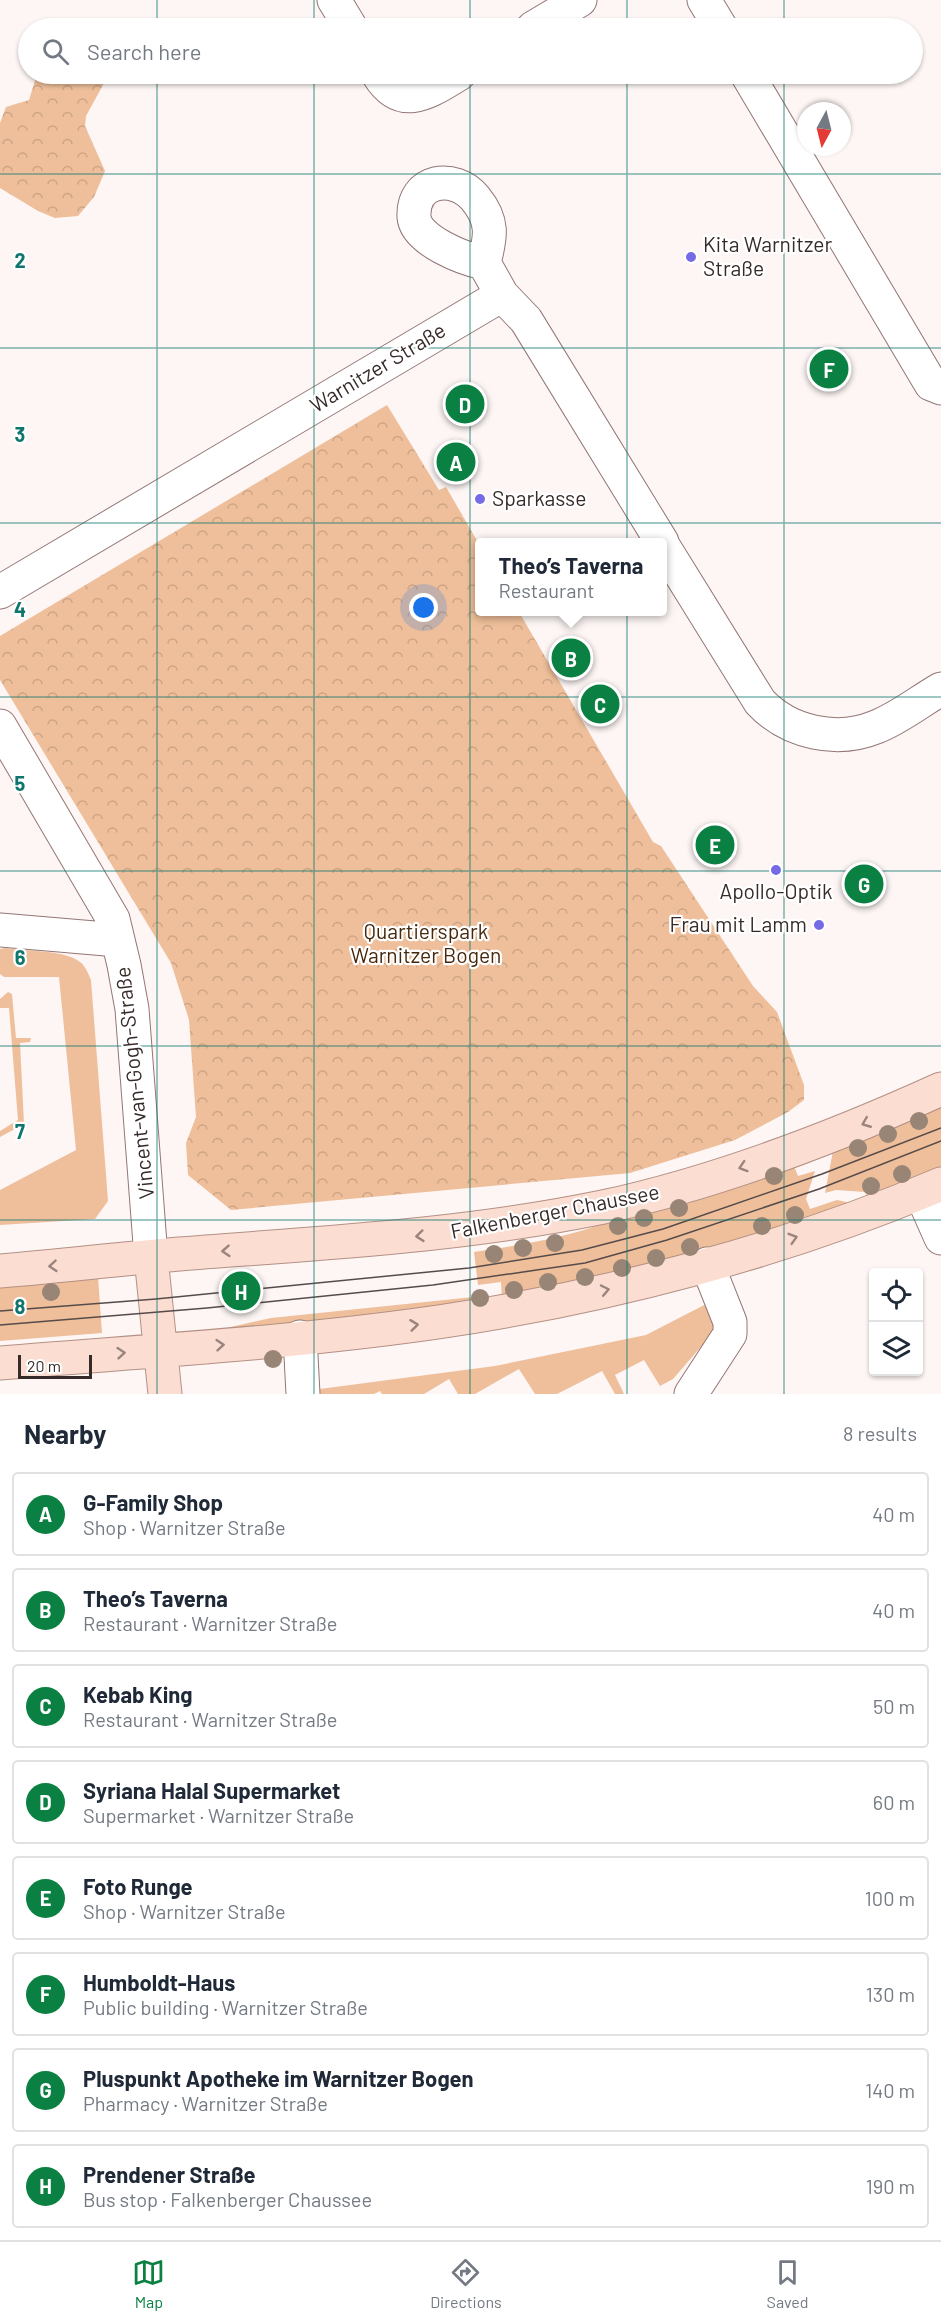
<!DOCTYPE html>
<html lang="en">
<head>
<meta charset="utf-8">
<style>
  body { margin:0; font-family:Barlow,sans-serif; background:#f6f6f7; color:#1f2937 }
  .controls { position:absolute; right:18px; bottom:18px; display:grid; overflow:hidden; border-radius:6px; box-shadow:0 2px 4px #0004 }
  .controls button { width:54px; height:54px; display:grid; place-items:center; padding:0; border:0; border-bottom:2px solid #e0e1e3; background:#fff; color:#1f2937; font:30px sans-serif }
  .compass { position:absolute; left:797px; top:102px; width:54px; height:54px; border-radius:50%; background:#fff; box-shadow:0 2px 4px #0004; rotate:187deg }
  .scale { position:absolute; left:18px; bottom:15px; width:74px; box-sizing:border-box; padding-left:6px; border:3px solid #372b2a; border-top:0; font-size:16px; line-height:21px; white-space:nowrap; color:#372b2a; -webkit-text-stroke:4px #fff; paint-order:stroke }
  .you { position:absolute; left:424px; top:608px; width:21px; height:21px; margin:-15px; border:4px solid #fff; border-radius:50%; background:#1a73e8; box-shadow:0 0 0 9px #1a73e833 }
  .badge { display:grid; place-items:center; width:39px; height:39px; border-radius:50%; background:#0b8043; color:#fff; font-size:20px; font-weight:700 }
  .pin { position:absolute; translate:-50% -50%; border:3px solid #fff; box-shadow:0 2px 6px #0006 }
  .popup { position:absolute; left:475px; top:538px; width:192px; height:78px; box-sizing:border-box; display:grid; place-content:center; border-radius:6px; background:#fff; filter:drop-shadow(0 2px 4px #0005); font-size:20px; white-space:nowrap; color:#747a83 }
  .popup b { font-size:22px; color:#1f2937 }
  .popup::after { content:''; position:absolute; left:50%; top:100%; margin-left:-12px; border:12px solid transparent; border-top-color:#fff }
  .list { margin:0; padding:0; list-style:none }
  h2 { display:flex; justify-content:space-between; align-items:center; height:78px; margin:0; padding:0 24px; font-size:26px }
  h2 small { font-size:20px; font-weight:400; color:#747a83 }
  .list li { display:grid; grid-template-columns:39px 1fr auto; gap:18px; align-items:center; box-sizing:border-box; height:84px; margin:0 12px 12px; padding:0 12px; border:2px solid #e0e1e3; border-radius:6px }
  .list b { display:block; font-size:22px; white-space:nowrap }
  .list p { margin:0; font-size:20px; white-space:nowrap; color:#747a83 }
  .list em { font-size:20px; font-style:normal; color:#747a83 }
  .icon { flex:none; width:33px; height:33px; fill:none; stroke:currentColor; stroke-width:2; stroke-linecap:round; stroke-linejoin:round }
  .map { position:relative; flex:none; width:941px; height:1394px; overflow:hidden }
  .search { position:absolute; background:#fff; box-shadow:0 2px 4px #0004; left:18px; right:18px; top:18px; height:66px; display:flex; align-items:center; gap:15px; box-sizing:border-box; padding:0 21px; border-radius:33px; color:#747a83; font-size:22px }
  .sheet { height:846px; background:#fff }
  nav { display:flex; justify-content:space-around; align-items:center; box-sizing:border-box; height:84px; border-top:2px solid #e0e1e3; background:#fff; font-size:16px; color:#747a83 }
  nav a { display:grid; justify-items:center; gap:3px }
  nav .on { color:#0b8043 }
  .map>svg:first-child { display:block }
  .grass { fill:#eebf9a }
  .park { fill:url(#park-crowns) }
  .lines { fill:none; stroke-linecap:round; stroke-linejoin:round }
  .minor-casing { stroke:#937675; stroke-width:35 }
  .major-casing { stroke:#b49084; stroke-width:35 }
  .minor { stroke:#fff; stroke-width:33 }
  .major { stroke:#fbddd2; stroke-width:33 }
  .tram { stroke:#564b4a; stroke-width:1.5 }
  .tree { fill:#988575 }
  .oneway { stroke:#99847e }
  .grid { fill:none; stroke:#0f766e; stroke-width:1.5; stroke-opacity:0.55 }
  .poi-dot { fill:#766be6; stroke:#fff; stroke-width:2 }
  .labels { text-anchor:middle; stroke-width:4.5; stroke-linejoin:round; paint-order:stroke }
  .poi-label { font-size:21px; fill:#372b2a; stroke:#fff; text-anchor:start }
  .street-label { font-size:21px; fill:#372b2a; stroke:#fff }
  .park-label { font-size:21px; fill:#46280d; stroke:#fff }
  .grid-label { font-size:20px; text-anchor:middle; font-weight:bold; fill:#0f766e; stroke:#fff; stroke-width:4.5; stroke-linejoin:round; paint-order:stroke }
</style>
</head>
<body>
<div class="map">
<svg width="941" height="1394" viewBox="0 0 941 1394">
  <defs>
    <pattern id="park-crowns" width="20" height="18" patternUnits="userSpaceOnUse" patternTransform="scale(1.5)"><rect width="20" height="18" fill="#eebf9a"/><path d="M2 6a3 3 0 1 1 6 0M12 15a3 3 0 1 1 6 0" fill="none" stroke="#cda485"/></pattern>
  </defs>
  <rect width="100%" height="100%" fill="#fdf6f5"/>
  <path class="grass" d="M 5,948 C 25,951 61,950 77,960 C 85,964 88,973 91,980 L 108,1201 L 95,1219 L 0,1225 L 0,1190 L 76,1150 L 59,977 L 4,977 L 0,974 L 0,949 Z
    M 8,992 L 12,994 L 16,1038 L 31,1038 L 30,1042 L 20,1043 L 24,1124 L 0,1137 L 0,1131 L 18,1120 L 9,1008 L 0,1008 L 0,999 Z
    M 941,1105 L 941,1171 L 868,1199 L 865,1192 L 836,1190 L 825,1193 L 833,1151 Z
    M 794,1166 L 798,1176 L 815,1171 L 806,1199 L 810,1209 L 837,1200 L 851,1203 L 725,1246 L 502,1299 L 501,1282 L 478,1285 L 474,1252 C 521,1245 566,1238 610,1221 Z
    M 98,1277 L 102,1333 L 0,1341 L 0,1283 Z
    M 483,1296 L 486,1301 L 413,1313 L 226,1330 L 226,1328 L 271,1318 Z
    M 710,1302 L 719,1326 L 673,1379 L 660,1386 L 644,1360 L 615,1375 L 624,1394 L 615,1394 L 602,1371 L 557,1394 L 535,1394 L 519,1369 L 475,1394 L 458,1394 L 449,1379 L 424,1394 L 382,1394 L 380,1391 L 374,1394 L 312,1394 L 312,1390 L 495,1366 L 646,1335 Z"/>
  <path class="park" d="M 37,74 L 109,74 L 86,116 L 85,126 L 105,171 L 94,197 L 78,216 L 55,218 L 38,211 L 0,188 L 0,123 L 6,107 L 29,100 Z
    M 387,405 L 439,490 L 446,487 L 479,544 L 480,612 L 519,612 L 653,842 L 661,846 L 753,986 L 777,1012 L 804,1085 L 804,1100 L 788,1112 L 735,1140 L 630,1173 L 231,1210 L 188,1175 L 186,1143 L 196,1117 L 189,1020 L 171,963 L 0,680 L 0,636 Z"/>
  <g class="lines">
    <g class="minor-casing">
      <path id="minor" d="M 334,0 L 351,28
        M 704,0 L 721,28
        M 533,28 L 580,0
        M 378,74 C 402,113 430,91 459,74
        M 747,74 L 931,384 L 941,388
        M 484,263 C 465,259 416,241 414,217 C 412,179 454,173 475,198 C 494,221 491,236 484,263 L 502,295 L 526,320 L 662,542
        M 662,544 L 760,702 C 789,733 837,743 876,727 C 899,718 920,701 941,689
        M 0,592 L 502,295
        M 0,726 L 113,919 L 124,965 L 132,1009 L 151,1257
        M 0,930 L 118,940
        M 921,1193 L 941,1238
        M 300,1337 L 303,1394
        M 691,1394 L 730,1334 L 730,1322 L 707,1264"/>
    </g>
    <g class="major-casing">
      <path id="major" d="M 151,1257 L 165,1394
        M 0,1271 C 60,1266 119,1259 179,1254 C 321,1243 463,1236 603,1207 C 719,1182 833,1138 941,1089
        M 0,1363 C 146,1351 293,1343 438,1322 C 608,1297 784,1251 941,1184"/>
    </g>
    <use href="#minor" class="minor"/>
    <use href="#major" class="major"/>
    <path class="tram" d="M 0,1311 L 156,1299 L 469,1268 L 582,1250 L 663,1229 L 822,1174 L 941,1128
      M 0,1325 L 207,1308 L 433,1285 L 585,1263 L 667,1240 L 819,1189 L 941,1141"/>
  </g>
  <g class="tree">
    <circle cx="919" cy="1121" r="9"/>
    <circle cx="888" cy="1134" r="9"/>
    <circle cx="858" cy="1148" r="9"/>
    <circle cx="902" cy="1174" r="9"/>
    <circle cx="774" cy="1176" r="9"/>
    <circle cx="871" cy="1186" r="9"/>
    <circle cx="679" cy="1208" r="9"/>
    <circle cx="795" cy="1215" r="9"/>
    <circle cx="644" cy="1218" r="9"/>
    <circle cx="618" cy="1226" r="9"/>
    <circle cx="762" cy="1226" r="9"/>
    <circle cx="555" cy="1243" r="9"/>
    <circle cx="690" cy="1247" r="9"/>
    <circle cx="523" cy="1248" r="9"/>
    <circle cx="494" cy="1254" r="9"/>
    <circle cx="656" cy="1258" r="9"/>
    <circle cx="622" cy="1268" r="9"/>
    <circle cx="585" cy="1277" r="9"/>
    <circle cx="548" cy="1282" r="9"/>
    <circle cx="514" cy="1290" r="9"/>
    <circle cx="51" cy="1292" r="9"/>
    <circle cx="480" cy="1298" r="9"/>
    <circle cx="273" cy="1359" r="9"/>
  </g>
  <defs><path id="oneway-chevron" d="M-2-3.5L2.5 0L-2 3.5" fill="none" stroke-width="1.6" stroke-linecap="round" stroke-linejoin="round" transform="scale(1.5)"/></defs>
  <g class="oneway">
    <use href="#oneway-chevron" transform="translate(866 1123) rotate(158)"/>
    <use href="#oneway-chevron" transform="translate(743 1167) rotate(162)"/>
    <use href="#oneway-chevron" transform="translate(420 1236) rotate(174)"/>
    <use href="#oneway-chevron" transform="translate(793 1238) rotate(-17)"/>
    <use href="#oneway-chevron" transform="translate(226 1251) rotate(176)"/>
    <use href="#oneway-chevron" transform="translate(53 1266) rotate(175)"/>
    <use href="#oneway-chevron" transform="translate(605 1290) rotate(-12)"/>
    <use href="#oneway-chevron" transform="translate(414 1325) rotate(-7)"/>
    <use href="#oneway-chevron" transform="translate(220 1345) rotate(-5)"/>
    <use href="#oneway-chevron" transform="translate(121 1353) rotate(-5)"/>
  </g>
  <path class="grid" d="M 157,0 L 157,28M 314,0 L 314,28M 470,0 L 470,28M 627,0 L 627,28M 784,0 L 784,28M 157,74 L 157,1394M 314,74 L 314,1394M 470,74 L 470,1394M 627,74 L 627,1394M 784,74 L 784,1394M 0,174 L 941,174M 0,348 L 941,348M 0,523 L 941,523M 0,697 L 941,697M 0,871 L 941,871M 0,1046 L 941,1046M 0,1220 L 941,1220"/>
  <g class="poi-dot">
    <circle cx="691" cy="257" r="6"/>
    <circle cx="480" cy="499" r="6"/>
    <circle cx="776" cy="870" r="6"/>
    <circle cx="819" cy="925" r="6"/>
  </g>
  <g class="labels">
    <g class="poi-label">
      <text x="703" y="252">Kita Warnitzer<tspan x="703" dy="24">Straße</tspan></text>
      <text x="492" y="506">Sparkasse</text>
      <text x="776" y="899" text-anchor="middle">Apollo-Optik</text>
      <text x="807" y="932" text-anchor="end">Frau mit Lamm</text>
    </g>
    <g class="street-label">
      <text transform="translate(378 368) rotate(-31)" y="7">Warnitzer Straße</text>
      <text transform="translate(135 1083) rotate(-96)" y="7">Vincent-van-Gogh-Straße</text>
      <text transform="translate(555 1212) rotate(-11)" y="7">Falkenberger Chaussee</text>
    </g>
    <g class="park-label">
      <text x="426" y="939">Quartierspark<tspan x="426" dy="24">Warnitzer Bogen</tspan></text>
    </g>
  </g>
  <g class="grid-label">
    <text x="20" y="268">2</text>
    <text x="20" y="442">3</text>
    <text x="20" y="617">4</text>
    <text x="20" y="791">5</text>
    <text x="20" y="965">6</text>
    <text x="20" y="1139">7</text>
    <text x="20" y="1314">8</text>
  </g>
</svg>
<div class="controls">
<button><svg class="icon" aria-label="locate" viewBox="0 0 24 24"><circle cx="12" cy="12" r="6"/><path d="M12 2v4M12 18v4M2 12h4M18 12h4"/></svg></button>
<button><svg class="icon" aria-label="layers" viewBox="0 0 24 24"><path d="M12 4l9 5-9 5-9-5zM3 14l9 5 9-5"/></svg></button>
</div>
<svg class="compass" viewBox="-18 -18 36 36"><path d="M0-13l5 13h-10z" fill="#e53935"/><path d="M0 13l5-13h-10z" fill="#747a83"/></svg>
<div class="scale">20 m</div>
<div class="you"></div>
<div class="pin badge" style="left:456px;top:462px">A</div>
<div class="pin badge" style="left:571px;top:658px">B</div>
<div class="popup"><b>Theo’s Taverna</b>Restaurant</div>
<div class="pin badge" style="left:600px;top:704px">C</div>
<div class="pin badge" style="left:465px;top:404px">D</div>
<div class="pin badge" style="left:715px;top:845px">E</div>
<div class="pin badge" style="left:829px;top:369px">F</div>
<div class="pin badge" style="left:864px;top:884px">G</div>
<div class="pin badge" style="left:241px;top:1291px">H</div>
<div class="search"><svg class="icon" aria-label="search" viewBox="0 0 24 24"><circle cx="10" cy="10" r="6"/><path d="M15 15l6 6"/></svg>Search here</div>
</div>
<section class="sheet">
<h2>Nearby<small>8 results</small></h2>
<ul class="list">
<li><span class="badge">A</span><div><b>G-Family Shop</b><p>Shop · Warnitzer Straße</p></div><em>40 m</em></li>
<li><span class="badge">B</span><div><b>Theo’s Taverna</b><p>Restaurant · Warnitzer Straße</p></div><em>40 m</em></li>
<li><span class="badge">C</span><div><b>Kebab King</b><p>Restaurant · Warnitzer Straße</p></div><em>50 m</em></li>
<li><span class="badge">D</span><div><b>Syriana Halal Supermarket</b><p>Supermarket · Warnitzer Straße</p></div><em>60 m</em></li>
<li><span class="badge">E</span><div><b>Foto Runge</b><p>Shop · Warnitzer Straße</p></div><em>100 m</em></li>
<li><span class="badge">F</span><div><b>Humboldt-Haus</b><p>Public building · Warnitzer Straße</p></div><em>130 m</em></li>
<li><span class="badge">G</span><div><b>Pluspunkt Apotheke im Warnitzer Bogen</b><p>Pharmacy · Warnitzer Straße</p></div><em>140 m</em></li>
<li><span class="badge">H</span><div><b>Prendener Straße</b><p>Bus stop · Falkenberger Chaussee</p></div><em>190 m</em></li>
</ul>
</section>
<nav>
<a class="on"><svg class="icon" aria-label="map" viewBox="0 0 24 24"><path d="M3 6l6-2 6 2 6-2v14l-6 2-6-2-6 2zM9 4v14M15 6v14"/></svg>Map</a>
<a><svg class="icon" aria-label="directions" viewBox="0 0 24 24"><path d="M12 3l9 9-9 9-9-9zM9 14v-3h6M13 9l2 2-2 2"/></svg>Directions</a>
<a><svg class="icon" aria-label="saved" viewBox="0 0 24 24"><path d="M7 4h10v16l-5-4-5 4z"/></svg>Saved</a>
</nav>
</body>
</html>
